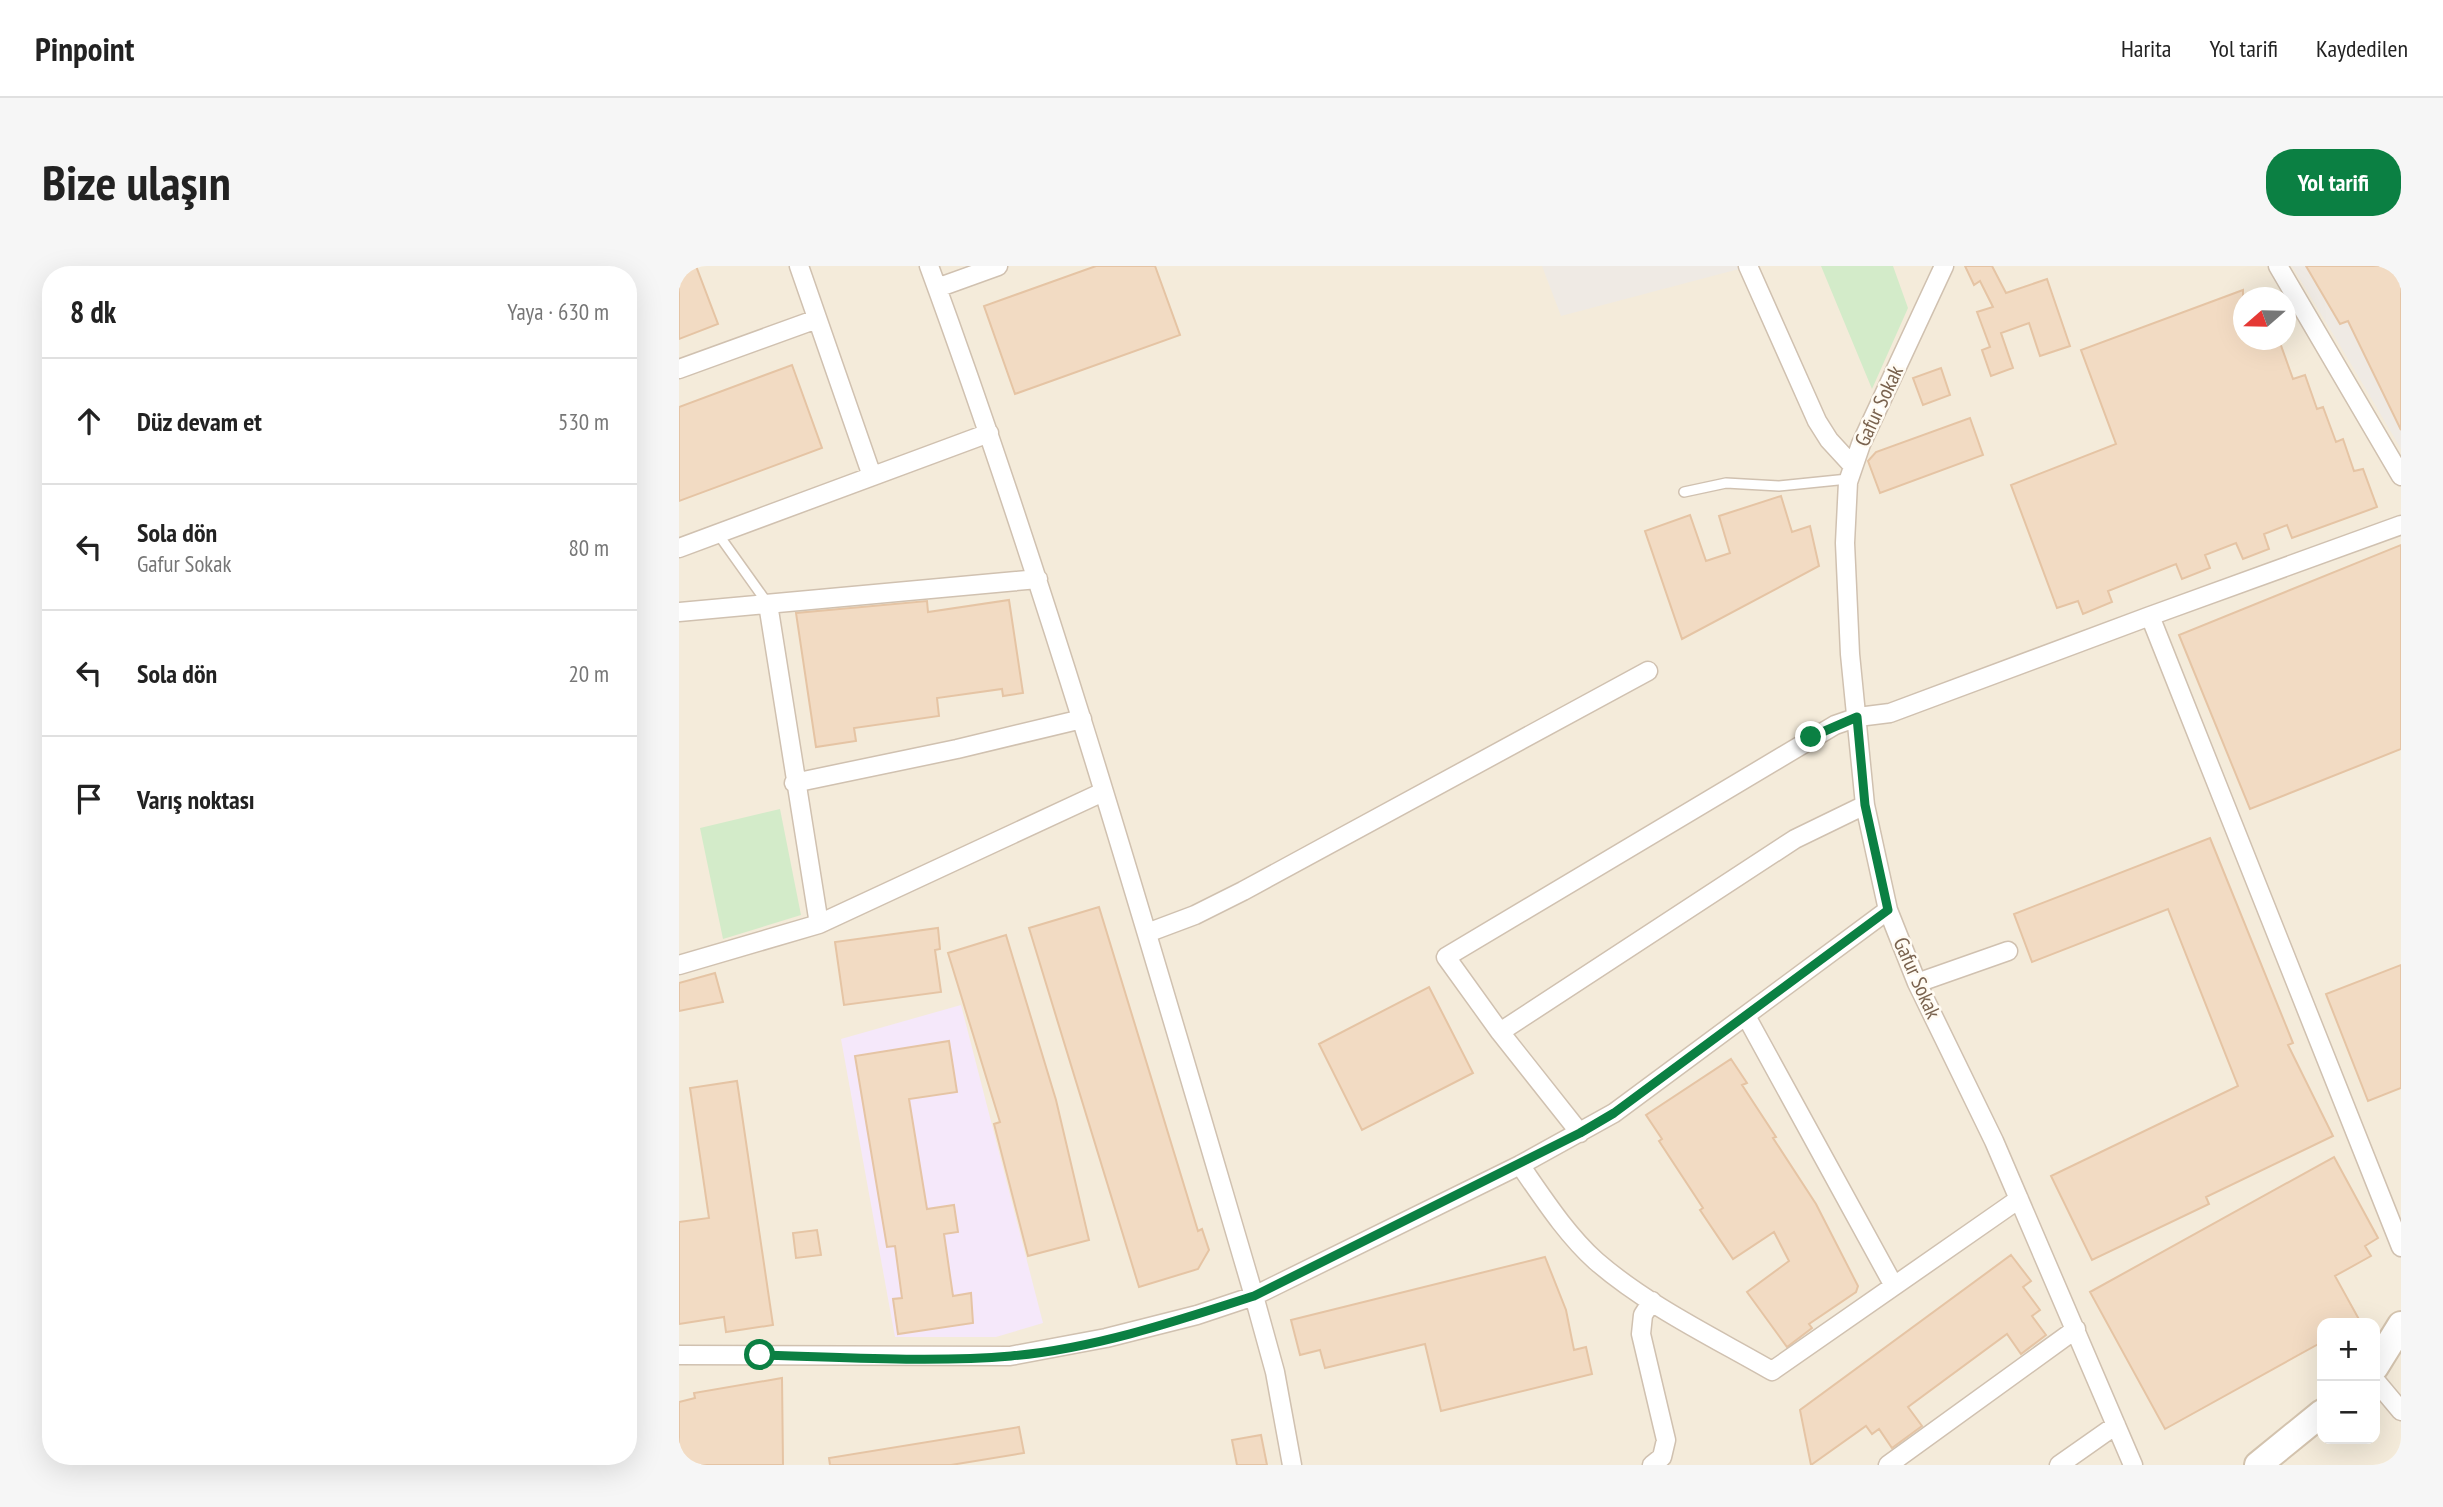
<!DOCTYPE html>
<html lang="tr">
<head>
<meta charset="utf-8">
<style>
  body { margin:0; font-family:"PT Sans Narrow",sans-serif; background:#f6f6f6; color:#222 }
  .controls { position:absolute; right:21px; bottom:21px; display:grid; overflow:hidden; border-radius:14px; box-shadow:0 7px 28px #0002 }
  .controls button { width:63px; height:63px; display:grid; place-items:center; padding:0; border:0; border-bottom:2px solid #e0e0e0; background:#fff; color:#222; font:35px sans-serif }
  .compass { position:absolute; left:1554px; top:21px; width:63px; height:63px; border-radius:50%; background:#fff; box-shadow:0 7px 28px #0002; rotate:250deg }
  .stop { position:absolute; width:21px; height:21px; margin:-16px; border:5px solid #0b8043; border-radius:50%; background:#fff }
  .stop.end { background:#0b8043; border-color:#fff; box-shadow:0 2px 7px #0008 }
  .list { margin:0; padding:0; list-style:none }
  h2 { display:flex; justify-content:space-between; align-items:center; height:91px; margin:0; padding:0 28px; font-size:30px }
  h2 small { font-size:23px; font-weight:400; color:#767676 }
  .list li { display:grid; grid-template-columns:46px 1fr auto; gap:21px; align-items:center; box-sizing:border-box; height:126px; padding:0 28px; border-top:2px solid #e0e0e0 }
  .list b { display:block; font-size:26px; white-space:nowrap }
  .list p { margin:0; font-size:23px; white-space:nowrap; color:#767676 }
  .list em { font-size:23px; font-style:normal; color:#767676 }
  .icon { flex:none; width:38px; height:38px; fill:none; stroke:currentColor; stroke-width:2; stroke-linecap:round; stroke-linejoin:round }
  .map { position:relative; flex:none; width:1722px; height:1199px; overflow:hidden; border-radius:28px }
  header { display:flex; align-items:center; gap:42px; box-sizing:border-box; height:98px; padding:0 35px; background:#fff; border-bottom:2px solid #e0e0e0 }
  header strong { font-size:33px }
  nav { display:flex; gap:38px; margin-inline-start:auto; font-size:24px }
  .intro { display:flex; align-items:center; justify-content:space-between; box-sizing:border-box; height:168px; padding:0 42px }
  h1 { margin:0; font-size:49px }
  .button { padding:18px 32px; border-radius:28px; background:#0b8043; color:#fff; font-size:24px; font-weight:700 }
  main { display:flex; gap:42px; padding:0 42px }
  aside { flex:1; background:#fff; border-radius:28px; box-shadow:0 7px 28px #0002 }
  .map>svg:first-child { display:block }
  .residential { fill:#f4ebda; fill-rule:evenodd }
  .industrial { fill:#efeae4 }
  .education { fill:#f5e8fa }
  .green { fill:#d3ebc9 }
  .building { fill:#f2dbc3; stroke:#e5c4a4; stroke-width:2 }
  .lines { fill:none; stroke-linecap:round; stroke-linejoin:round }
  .lane-casing { stroke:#d0c1b0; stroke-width:12 }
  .street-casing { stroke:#d0c1b0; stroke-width:21 }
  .secondary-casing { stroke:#d3c3ae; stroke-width:30 }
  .lane { stroke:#fff; stroke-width:9 }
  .street { stroke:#fff; stroke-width:18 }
  .secondary { stroke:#fff; stroke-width:26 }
  .route { stroke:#0b8043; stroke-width:9 }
  .labels { text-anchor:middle; stroke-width:5; stroke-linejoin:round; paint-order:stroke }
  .street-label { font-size:21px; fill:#79624e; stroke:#fffbf3 }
</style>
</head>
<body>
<header>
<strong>Pinpoint</strong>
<nav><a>Harita</a><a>Yol tarifi</a><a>Kaydedilen</a></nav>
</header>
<div class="intro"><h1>Bize ulaşın</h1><a class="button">Yol tarifi</a></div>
<main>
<aside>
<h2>8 dk<small>Yaya · 630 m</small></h2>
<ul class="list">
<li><svg class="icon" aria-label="ahead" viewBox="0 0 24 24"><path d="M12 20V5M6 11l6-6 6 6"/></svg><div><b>Düz devam et</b></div><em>530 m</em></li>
<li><svg class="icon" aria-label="left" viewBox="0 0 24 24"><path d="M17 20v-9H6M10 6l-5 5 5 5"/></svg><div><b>Sola dön</b><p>Gafur Sokak</p></div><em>80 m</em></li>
<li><svg class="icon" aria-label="left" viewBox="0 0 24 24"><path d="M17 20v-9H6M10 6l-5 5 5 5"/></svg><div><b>Sola dön</b></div><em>20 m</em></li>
<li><svg class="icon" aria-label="arrive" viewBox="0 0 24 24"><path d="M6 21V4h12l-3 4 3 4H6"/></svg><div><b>Varış noktası</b></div></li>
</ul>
</aside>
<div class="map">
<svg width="1722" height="1199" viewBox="0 0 1722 1199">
  <rect width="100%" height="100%" fill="#fdf8ec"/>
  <path class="residential" d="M 0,0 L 1722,0 L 1722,1199 L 0,1199 ZM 1564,32 L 1606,32 L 1606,74 L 1564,74 ZM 1643,1057 L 1696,1057 L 1696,1173 L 1643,1173 Z"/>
  <path class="industrial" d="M 863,0 L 1058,0 L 1060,3 L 882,50 Z
    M 1613,0 L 1722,0 L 1722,183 L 1669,93 Z"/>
  <path class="education" d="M 282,739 L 364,1057 L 317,1071 L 216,1071 L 162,773 Z"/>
  <path class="green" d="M 1142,0 L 1214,0 L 1229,42 L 1193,123 Z
    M 101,543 L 122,649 L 44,673 L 21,562 Z"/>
  <path class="building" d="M 0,0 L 17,0 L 39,58 L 0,73 Z
    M 417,0 L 476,0 L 501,69 L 336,128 L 305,40 Z
    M 1286,0 L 1313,0 L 1327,27 L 1368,13 L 1391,80 L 1361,90 L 1350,57 L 1322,67 L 1334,102 L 1312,110 L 1303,84 L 1311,81 L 1298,46 L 1314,41 L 1301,15 L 1295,19 Z
    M 1627,0 L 1722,0 L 1722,164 L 1669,55 L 1661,58 Z
    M 1564,24 L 1564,74 L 1600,74 L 1614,113 L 1626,109 L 1638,143 L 1644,141 L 1657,176 L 1664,173 L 1675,205 L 1684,203 L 1698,241 L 1613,272 L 1608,259 L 1585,268 L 1590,283 L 1564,293 L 1557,277 L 1526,289 L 1531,302 L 1503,313 L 1497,298 L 1429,325 L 1433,336 L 1404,348 L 1399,335 L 1378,342 L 1332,219 L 1437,178 L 1402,84 Z
    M 113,99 L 143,182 L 0,235 L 0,141 Z
    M 1262,102 L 1271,129 L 1244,139 L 1234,112 Z
    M 1291,152 L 1304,189 L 1201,227 L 1189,195 L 1197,186 Z
    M 1102,230 L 1113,266 L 1131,260 L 1140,300 L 1003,373 L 966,265 L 1011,249 L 1027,295 L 1051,287 L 1040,250 Z
    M 1722,279 L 1722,483 L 1571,543 L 1500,369 Z
    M 330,334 L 344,427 L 324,430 L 323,423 L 258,432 L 260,450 L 175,462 L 177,475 L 137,481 L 117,347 L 248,335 L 249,346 Z
    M 1531,572 L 1614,777 L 1609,779 L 1654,870 L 1527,931 L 1530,938 L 1413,994 L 1372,910 L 1559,820 L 1489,643 L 1353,696 L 1335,648 Z
    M 420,641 L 519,965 L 523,963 L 530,984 L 519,1003 L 460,1021 L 350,662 Z
    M 259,662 L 261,683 L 256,684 L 262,726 L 165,739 L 156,676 Z
    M 327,669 L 377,834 L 410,974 L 349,990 L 315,858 L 321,856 L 269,687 Z
    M 1722,699 L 1722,822 L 1689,835 L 1647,728 Z
    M 36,707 L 44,736 L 0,745 L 0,717 Z
    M 750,721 L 794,807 L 683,864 L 640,778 Z
    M 270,775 L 278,826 L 230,833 L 248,943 L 275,939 L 279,966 L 265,968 L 274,1030 L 292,1027 L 294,1057 L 219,1068 L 214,1033 L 223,1032 L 216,980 L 208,981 L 176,790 Z
    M 1052,793 L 1068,817 L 1063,819 L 1097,871 L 1094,872 L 1137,938 L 1179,1020 L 1177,1026 L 1130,1058 L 1133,1062 L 1108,1081 L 1068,1026 L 1110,995 L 1095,966 L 1054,993 L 1021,944 L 1024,942 L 980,875 L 983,873 L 967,849 Z
    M 58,815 L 94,1059 L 47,1066 L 45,1051 L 0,1058 L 0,956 L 30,952 L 11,822 Z
    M 1655,891 L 1699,972 L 1686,980 L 1692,990 L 1656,1010 L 1682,1057 L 1643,1057 L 1643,1076 L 1486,1163 L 1411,1026 Z
    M 138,964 L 142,989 L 117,992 L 114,967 Z
    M 1332,989 L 1352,1015 L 1344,1021 L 1361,1044 L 1353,1050 L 1367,1069 L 1342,1088 L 1328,1068 L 1229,1141 L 1243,1160 L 1213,1182 L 1200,1163 L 1193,1168 L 1187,1160 L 1132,1199 L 1121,1144 Z
    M 866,991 L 887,1044 L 895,1084 L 907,1081 L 913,1108 L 762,1145 L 746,1078 L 646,1102 L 641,1084 L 621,1089 L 612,1054 Z
    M 103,1112 L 104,1199 L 0,1199 L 0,1136 L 16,1132 L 15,1127 Z
    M 340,1161 L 345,1187 L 272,1199 L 151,1199 L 150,1192 Z
    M 582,1169 L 588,1199 L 558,1199 L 553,1174 Z"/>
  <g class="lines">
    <g class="lane-casing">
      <path id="lane" d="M 1005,226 L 1047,217 L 1100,220 L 1169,213
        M 39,268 L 89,338"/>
    </g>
    <g class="street-casing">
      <path id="street" d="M 120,0 L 193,210
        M 250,0 C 374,338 473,684 575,1030 L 841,899 L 935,847 L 1209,644
        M 1069,0 L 1138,155 L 1150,174 L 1173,199
        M 1265,0 L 1182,178 L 1169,216 L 1166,277 L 1171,388 L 1186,539 L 1209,644 L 1238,717 L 1315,875 L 1454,1199
        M 1599,0 L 1722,210
        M 258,22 L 319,0
        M 0,103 L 138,53
        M 1722,259 L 1471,350 L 1722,981
        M 0,282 L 310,167
        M 89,338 L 140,658
        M 0,346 L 359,313
        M 115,517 L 278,483 L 403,453
        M 468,667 L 516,649 L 564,625 L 969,405
        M 0,699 L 140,658 L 424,526
        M 1238,717 L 1329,685
        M 1067,750 L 1215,1020
        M 821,766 L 1116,573 L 1186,539
        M 901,867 L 821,766 L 767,691 L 1156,459 L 1179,451 L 1211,447 L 1471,350
        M 841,899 C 864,932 887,968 917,995 C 969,1040 1034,1071 1093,1105 L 1340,933
        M 0,1089 L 331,1090 L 427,1072 L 518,1049 L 575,1030 L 596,1106 L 613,1199
        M 1696,1114 L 1722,1145
        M 973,1199 L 983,1191 L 987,1174 L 962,1068 L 964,1049 L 973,1035
        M 1209,1199 L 1397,1063
        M 1380,1199 L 1437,1159"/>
    </g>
    <g class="secondary-casing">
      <path id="secondary" d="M 1696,1101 L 1722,1059
        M 1579,1199 L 1643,1147"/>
    </g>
    <use href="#lane" class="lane"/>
    <use href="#street" class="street"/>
    <use href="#secondary" class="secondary"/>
  </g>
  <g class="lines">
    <path class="route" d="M 81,1089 C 162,1091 253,1097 332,1090 C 414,1083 498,1055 575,1030 L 901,867 L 935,847 L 1209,644 L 1186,539 L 1178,451 L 1132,471"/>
  </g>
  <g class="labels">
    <g class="street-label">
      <text transform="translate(1200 140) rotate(-65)" y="7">Gafur Sokak</text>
      <text transform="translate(1238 712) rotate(66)" y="7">Gafur Sokak</text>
    </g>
  </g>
</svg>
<div class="controls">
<button>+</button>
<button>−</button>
</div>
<svg class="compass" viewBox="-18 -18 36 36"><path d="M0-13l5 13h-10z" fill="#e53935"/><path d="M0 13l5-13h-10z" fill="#767676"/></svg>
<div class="stop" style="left:81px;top:1089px"></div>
<div class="stop end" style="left:1132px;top:471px"></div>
</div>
</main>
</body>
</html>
